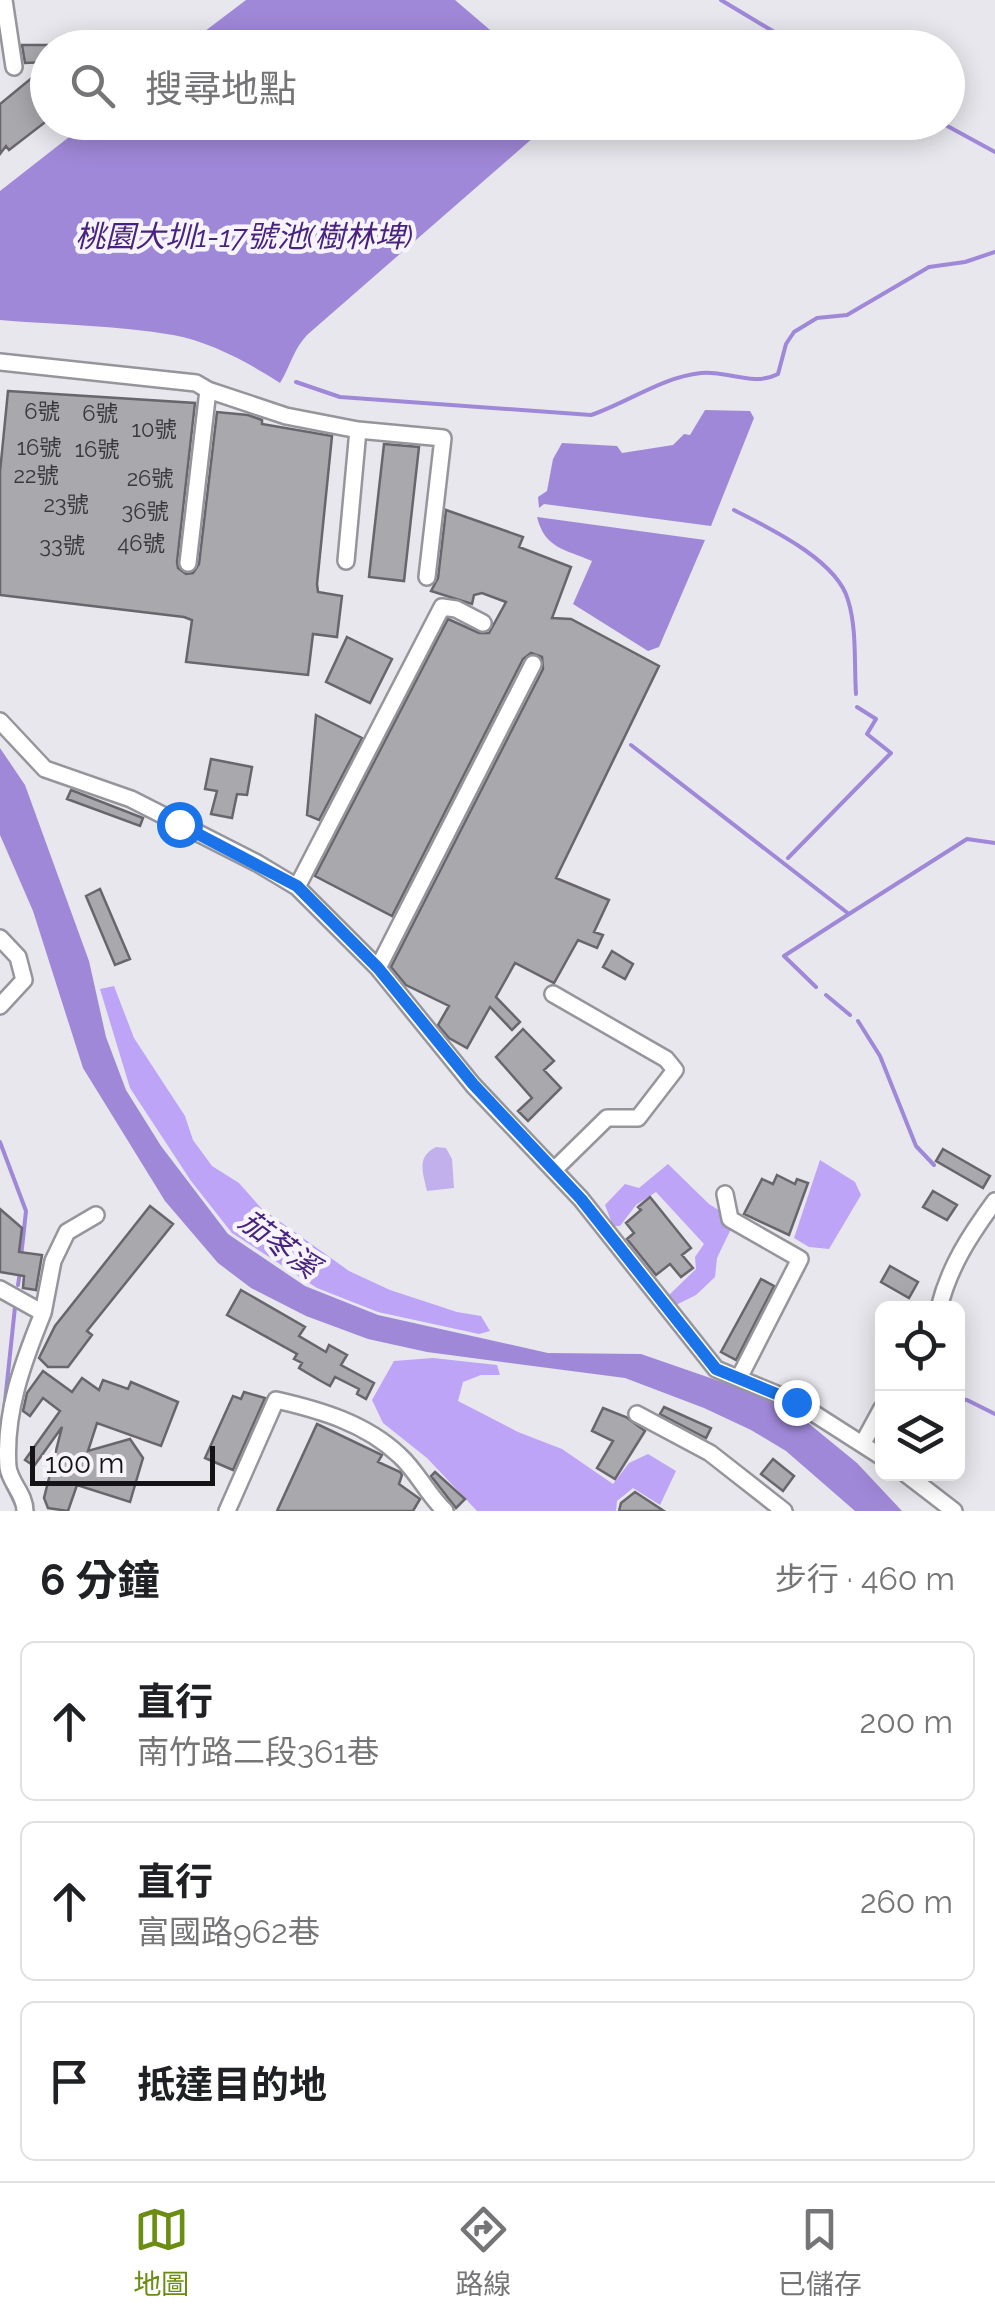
<!DOCTYPE html>
<html lang="zh-TW">
<head>
<meta charset="utf-8">
<style>
  body { margin:0; font-family:Raleway,"Noto Sans TC",sans-serif; background:#f2f2f2; color:#202124 }
  .controls { position:absolute; right:30px; bottom:30px; display:grid; overflow:hidden; border-radius:15px; box-shadow:0 5px 25px #0003 }
  .controls button { width:90px; height:90px; display:grid; place-items:center; padding:0; border:0; border-bottom:2px solid #e0e0e0; background:#fff; color:#202124; font:50px sans-serif }
  .scale { position:absolute; left:30px; bottom:25px; width:185px; box-sizing:border-box; padding-left:10px; border:5px solid #141315; border-top:0; font-size:28px; line-height:35px; white-space:nowrap; color:#141315; -webkit-text-stroke:8px #f6f4fa; paint-order:stroke }
  .stop { position:absolute; width:30px; height:30px; margin:-22px; border:8px solid #1a73e8; border-radius:50%; background:#fff }
  .stop.end { background:#1a73e8; border-color:#fff; box-shadow:0 2px 10px #0008 }
  .list { margin:0; padding:0; list-style:none }
  h2 { display:flex; justify-content:space-between; align-items:center; height:130px; margin:0; padding:0 40px; font-size:42px }
  h2 small { font-size:32px; font-weight:400; color:#757577 }
  .list li { display:grid; grid-template-columns:65px 1fr auto; gap:30px; align-items:center; box-sizing:border-box; height:160px; margin:0 20px 20px; padding:0 20px; border:2px solid #e0e0e0; border-radius:15px }
  .list b { display:block; font-size:38px; white-space:nowrap }
  .list p { margin:0; font-size:32px; white-space:nowrap; color:#757577 }
  .list em { font-size:32px; font-style:normal; color:#757577 }
  .icon { flex:none; width:55px; height:55px; fill:none; stroke:currentColor; stroke-width:2; stroke-linecap:round; stroke-linejoin:round }
  .map { position:relative; flex:none; width:995px; height:1511px; overflow:hidden }
  .search { position:absolute; background:#fff; box-shadow:0 5px 25px #0003; left:30px; right:30px; top:30px; height:110px; display:flex; align-items:center; gap:25px; box-sizing:border-box; padding:0 35px; border-radius:55px; color:#757577; font-size:38px }
  .sheet { height:670px; background:#fff }
  nav { display:flex; justify-content:space-around; align-items:center; box-sizing:border-box; height:140px; border-top:2px solid #e0e0e0; background:#fff; font-size:28px; color:#757577 }
  nav a { display:grid; justify-items:center; gap:5px }
  nav .on { color:#6b8d12 }
  .map>svg:first-child { display:block }
  .green { fill:#c1b0eb }
  .forest { fill:#bda4f6 }
  .water { fill:#a088d8 }
  .lines { fill:none; stroke-linecap:round; stroke-linejoin:round }
  .stream { stroke:#a088d8; stroke-width:4 }
  .building { fill:#a9a8ad; stroke:#68666c; stroke-width:2.5 }
  .minor-casing { stroke:#96959b; stroke-width:20 }
  .minor { stroke:#fff; stroke-width:15 }
  .route { stroke:#1a73e8; stroke-width:12 }
  .labels { text-anchor:middle; stroke-width:9; stroke-linejoin:round; paint-order:stroke }
  .number-label { font-size:22px; fill:#39383b }
  .water-label { font-size:30px; font-style:italic; fill:#48227f; stroke:#f6f4fa }
</style>
</head>
<body>
<div class="map">
<svg width="995" height="1511" viewBox="0 0 995 1511">
  <rect width="100%" height="100%" fill="#e8e7ed"/>
  <path class="green" d="M 436,1147 L 446,1148 L 452,1159 L 454,1188 L 427,1191 C 423,1172 416,1157 436,1147 Z"/>
  <path class="forest" d="M 114,986 L 134,1038 L 185,1116 L 193,1140 L 212,1166 L 239,1183 L 261,1208 L 349,1271 L 390,1290 L 457,1312 L 481,1316 L 490,1331 L 479,1334 L 378,1312 L 317,1288 L 232,1233 L 191,1181 L 130,1088 L 100,989 Z
    M 820,1160 L 855,1182 L 861,1195 L 829,1249 L 809,1247 L 794,1238 Z
    M 668,1164 L 709,1204 L 725,1214 L 731,1229 L 717,1258 L 715,1277 L 696,1295 L 676,1305 L 669,1295 L 696,1269 L 695,1257 L 704,1244 L 656,1192 L 636,1205 L 620,1226 L 613,1226 L 605,1205 L 625,1184 L 639,1188 Z
    M 433,1358 L 497,1365 L 500,1375 L 481,1375 L 463,1382 L 458,1401 L 518,1432 L 562,1449 L 613,1484 L 629,1463 L 648,1454 L 676,1471 L 660,1505 L 633,1488 L 617,1501 L 616,1511 L 477,1511 L 427,1458 L 383,1423 L 372,1400 L 394,1361 Z"/>
  <path class="water" d="M 246,0 L 455,0 L 510,47 L 184,47 Z
    M 87,123 L 87,122 L 550,123 L 307,335 C 293,350 291,365 280,383 C 249,363 211,342 173,335 C 117,325 57,325 0,320 L 0,191 Z
    M 705,410 L 750,411 L 754,418 L 711,526 L 544,504 L 539,508 L 538,497 L 547,491 L 553,459 L 562,443 L 617,446 L 622,453 L 673,445 L 684,434 L 690,435 Z
    M 537,517 L 705,540 L 659,647 L 648,651 L 573,604 L 592,561 C 565,549 545,549 537,517 Z
    M 0,748 L 25,785 L 89,961 L 106,1037 L 126,1090 L 161,1146 L 228,1234 L 305,1286 L 378,1315 L 548,1353 L 641,1354 L 745,1390 L 791,1409 L 857,1463 L 902,1511 L 855,1511 L 786,1451 L 751,1430 L 704,1408 L 625,1378 L 427,1352 L 368,1339 L 306,1316 L 251,1288 L 218,1263 L 165,1201 L 83,1068 L 33,911 L 0,835 Z"/>
  <g class="lines">
    <path class="stream" d="M 721,0 L 801,48
      M 940,122 L 995,152
      M 296,382 L 340,397 L 591,415 C 627,403 662,377 701,373 C 726,370 753,387 778,374 L 786,344 L 794,332 L 817,318 L 847,315 L 929,267 L 965,262 L 995,252
      M 734,510 C 769,528 837,560 848,600 C 857,629 854,663 856,694
      M 631,745 L 849,914 L 967,839 L 995,843
      M 788,858 L 891,753 L 867,734 L 876,719 L 857,707
      M 816,987 L 784,956 L 849,914
      M 826,995 L 850,1015
      M 858,1021 L 880,1056 L 916,1146 L 934,1165
      M 0,1142 L 26,1211 L 21,1257
      M 18,1285 L 20,1272
      M 958,1399 L 967,1400 L 995,1414
      M 4,1411 L 15,1307
      M 2,1476 L 17,1507"/>
  </g>
  <path class="building" d="M 22,45 L 47,45 L 48,62 L 25,63 Z
    M 39,72 L 48,83 L 48,120 L 9,150 L 6,146 L 0,154 L 0,104 Z
    M 8,391 L 195,403 L 177,562 L 178,568 L 186,574 L 193,573 L 199,564 L 217,412 L 248,415 L 262,420 L 262,424 L 332,436 L 317,584 L 318,592 L 342,596 L 337,637 L 313,634 L 308,675 L 186,662 L 192,620 L 184,617 L 0,595 L 0,472 Z
    M 384,444 L 419,447 L 404,581 L 369,577 Z
    M 446,510 L 523,537 L 519,547 L 571,567 L 552,618 L 571,619 L 659,666 L 556,878 L 609,900 L 594,932 L 603,935 L 597,948 L 578,940 L 554,983 L 515,963 L 496,997 L 520,1022 L 512,1030 L 490,1007 L 467,1048 L 449,1038 L 438,1025 L 449,1006 L 406,985 L 391,967 L 543,669 L 542,657 L 531,653 L 523,659 L 392,916 L 315,876 L 448,619 L 479,633 L 489,633 L 506,602 L 482,593 L 474,595 L 472,604 L 431,591 L 438,578 Z
    M 347,637 L 392,659 L 370,703 L 326,682 Z
    M 316,715 L 362,738 L 319,820 L 307,815 Z
    M 211,759 L 252,767 L 247,795 L 237,794 L 232,818 L 211,814 L 217,791 L 205,789 Z
    M 71,790 L 143,818 L 140,826 L 67,799 Z
    M 100,889 L 130,959 L 115,965 L 86,896 Z
    M 612,951 L 633,964 L 625,979 L 603,967 Z
    M 523,1029 L 554,1061 L 544,1070 L 561,1088 L 528,1121 L 518,1111 L 532,1098 L 496,1057 Z
    M 943,1149 L 990,1176 L 983,1188 L 936,1161 Z
    M 777,1175 L 795,1184 L 797,1179 L 808,1183 L 789,1235 L 744,1214 L 762,1179 L 773,1184 Z
    M 933,1191 L 957,1205 L 947,1220 L 923,1207 Z
    M 650,1197 L 691,1248 L 682,1255 L 693,1268 L 681,1277 L 670,1264 L 656,1275 L 627,1239 L 634,1233 L 626,1223 L 641,1210 L 638,1207 Z
    M 150,1206 L 173,1224 L 87,1331 L 92,1335 L 68,1367 L 48,1367 L 39,1358 L 55,1326 Z
    M 0,1209 L 22,1228 L 19,1252 L 42,1255 L 36,1290 L 23,1288 L 24,1276 L 0,1272 Z
    M 890,1266 L 918,1282 L 909,1298 L 881,1282 Z
    M 761,1279 L 774,1286 L 736,1360 L 721,1352 Z
    M 241,1290 L 305,1327 L 299,1336 L 326,1352 L 329,1345 L 347,1355 L 341,1365 L 374,1383 L 366,1399 L 357,1394 L 359,1389 L 335,1377 L 330,1386 L 319,1380 L 299,1368 L 302,1363 L 294,1359 L 297,1354 L 227,1315 Z
    M 43,1371 L 72,1392 L 82,1378 L 99,1390 L 103,1380 L 128,1389 L 131,1382 L 178,1402 L 161,1446 L 97,1423 L 88,1451 L 130,1439 L 143,1458 L 130,1502 L 77,1485 L 68,1511 L 48,1508 L 44,1498 L 62,1427 L 34,1466 L 25,1460 L 60,1411 L 43,1398 L 30,1416 L 23,1411 L 27,1393 Z
    M 244,1392 L 265,1398 L 233,1470 L 205,1458 L 233,1396 L 241,1399 Z
    M 664,1407 L 711,1428 L 706,1438 L 660,1414 Z
    M 603,1408 L 626,1417 L 645,1431 L 615,1479 L 597,1468 L 613,1441 L 592,1431 Z
    M 317,1424 L 382,1455 L 378,1462 L 400,1472 L 402,1475 L 399,1484 L 420,1499 L 413,1511 L 277,1511 Z
    M 773,1459 L 794,1476 L 783,1491 L 761,1474 Z
    M 435,1472 L 465,1499 L 456,1508 L 431,1476 Z
    M 635,1492 L 664,1511 L 619,1511 L 621,1503 Z"/>
  <g class="lines">
    <g class="minor-casing">
      <path id="minor" d="M 4,0 L 14,67
        M 0,362 L 196,383 L 208,390 L 188,563
        M 208,390 L 286,416 L 358,430 L 346,561
        M 358,430 L 443,438 L 427,577
        M 0,721 L 45,769 L 131,799 L 257,863 L 297,887 L 378,968 L 473,1085 L 581,1199 L 716,1369 L 796,1402 L 882,1457
        M 297,887 L 442,607 L 456,609 L 483,623
        M 0,938 L 18,957 L 24,980 L 0,1006
        M 378,968 L 533,664
        M 553,994 L 666,1059 L 675,1070 L 638,1118 L 607,1118 L 554,1170
        M 725,1194 L 730,1219 L 800,1259 L 739,1378
        M 0,1289 L 43,1313 C 23,1362 4,1413 8,1467 C 10,1483 25,1494 25,1511
        M 939,1308 C 949,1267 970,1235 995,1201
        M 43,1313 L 53,1261 L 67,1232 L 96,1215
        M 637,1414 L 710,1453 L 784,1511
        M 863,1443 L 882,1408
        M 906,1474 L 954,1511
        M 227,1511 L 276,1400 C 320,1410 365,1423 399,1455 C 417,1471 427,1494 445,1511"/>
    </g>
    <use href="#minor" class="minor"/>
  </g>
  <g class="lines">
    <path class="route" d="M 179,824 L 297,886 L 378,968 L 473,1084 L 581,1199 L 716,1369 L 796,1402"/>
  </g>
  <g class="labels">
    <g class="number-label">
      <text x="42" y="419">6號</text>
      <text x="100" y="421">6號</text>
      <text x="154" y="437">10號</text>
      <text x="39" y="455">16號</text>
      <text x="97" y="457">16號</text>
      <text x="36" y="483">22號</text>
      <text x="150" y="486">26號</text>
      <text x="66" y="512">23號</text>
      <text x="145" y="519">36號</text>
      <text x="141" y="551">46號</text>
      <text x="62" y="553">33號</text>
    </g>
    <g class="water-label">
      <text x="244" y="247">桃園大圳1-17號池(樹林埤)</text>
      <text transform="translate(279 1244) rotate(37)" y="10">茄苳溪</text>
    </g>
  </g>
</svg>
<div class="controls">
<button><svg class="icon" aria-label="locate" viewBox="0 0 24 24"><circle cx="12" cy="12" r="6"/><path d="M12 2v4M12 18v4M2 12h4M18 12h4"/></svg></button>
<button><svg class="icon" aria-label="layers" viewBox="0 0 24 24"><path d="M12 4l9 5-9 5-9-5zM3 14l9 5 9-5"/></svg></button>
</div>
<div class="scale">100 m</div>
<div class="stop" style="left:179px;top:824px"></div>
<div class="stop end" style="left:796px;top:1402px"></div>
<div class="search"><svg class="icon" aria-label="search" viewBox="0 0 24 24"><circle cx="10" cy="10" r="6"/><path d="M15 15l6 6"/></svg>搜尋地點</div>
</div>
<section class="sheet">
<h2>6 分鐘<small>步行 · 460 m</small></h2>
<ul class="list">
<li><svg class="icon" aria-label="ahead" viewBox="0 0 24 24"><path d="M12 20V5M6 11l6-6 6 6"/></svg><div><b>直行</b><p>南竹路二段361巷</p></div><em>200 m</em></li>
<li><svg class="icon" aria-label="ahead" viewBox="0 0 24 24"><path d="M12 20V5M6 11l6-6 6 6"/></svg><div><b>直行</b><p>富國路962巷</p></div><em>260 m</em></li>
<li><svg class="icon" aria-label="arrive" viewBox="0 0 24 24"><path d="M6 21V4h12l-3 4 3 4H6"/></svg><div><b>抵達目的地</b></div></li>
</ul>
</section>
<nav>
<a class="on"><svg class="icon" aria-label="map" viewBox="0 0 24 24"><path d="M3 6l6-2 6 2 6-2v14l-6 2-6-2-6 2zM9 4v14M15 6v14"/></svg>地圖</a>
<a><svg class="icon" aria-label="directions" viewBox="0 0 24 24"><path d="M12 3l9 9-9 9-9-9zM9 14v-3h6M13 9l2 2-2 2"/></svg>路線</a>
<a><svg class="icon" aria-label="saved" viewBox="0 0 24 24"><path d="M7 4h10v16l-5-4-5 4z"/></svg>已儲存</a>
</nav>
</body>
</html>
